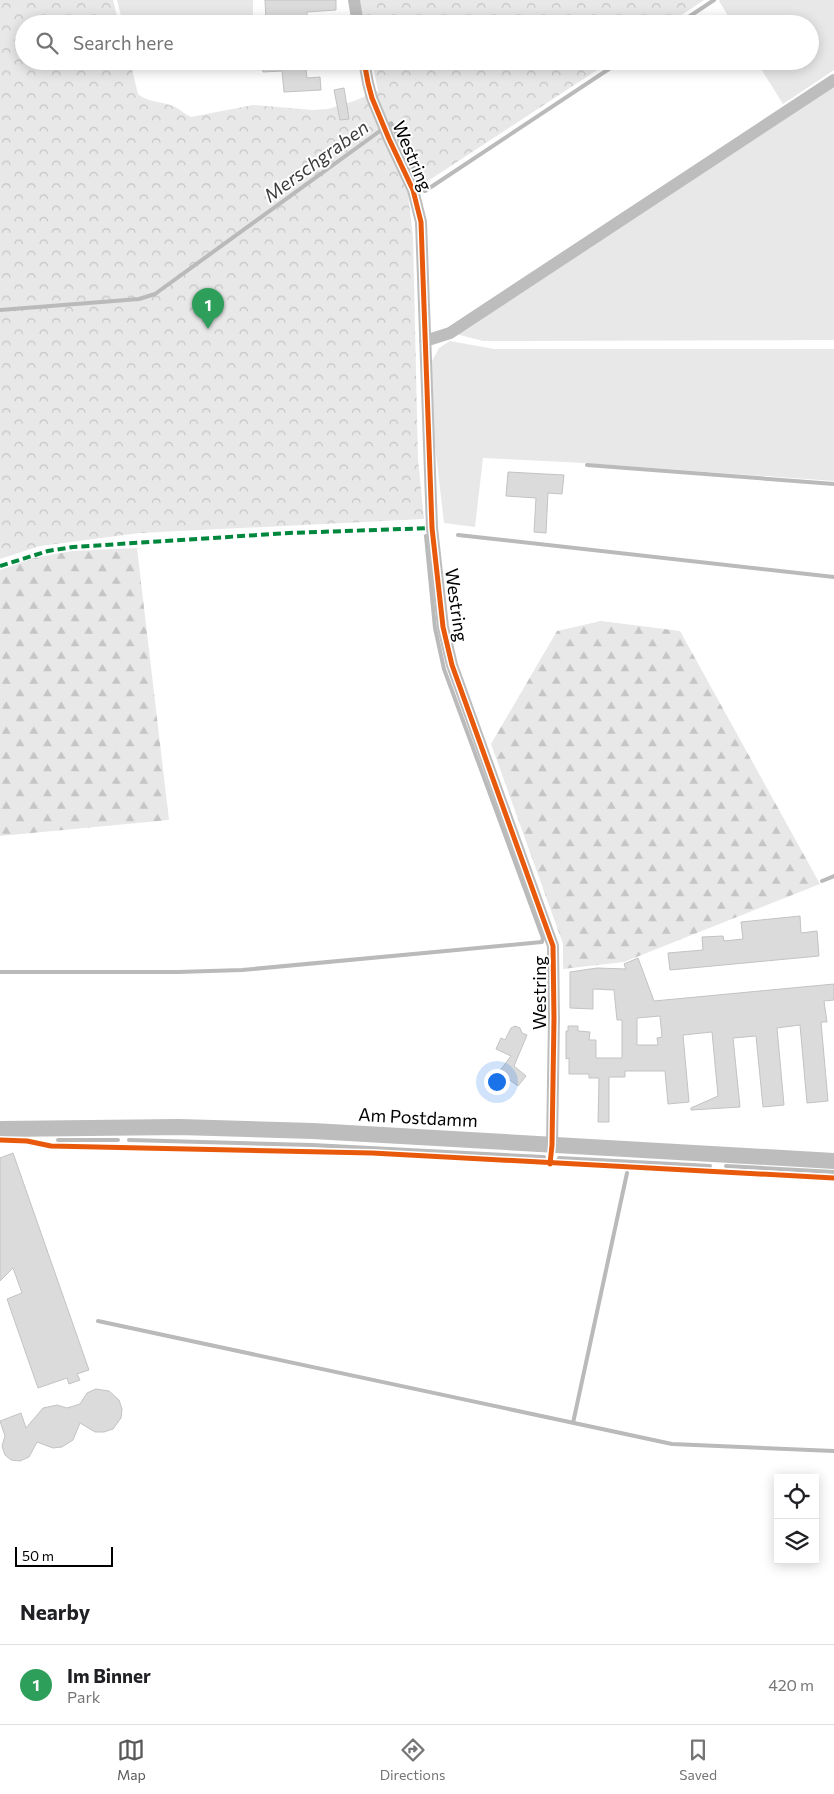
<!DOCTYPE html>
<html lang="en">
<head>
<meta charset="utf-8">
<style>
  body { margin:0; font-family:Commissioner,sans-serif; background:#f2f2f2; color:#202124 }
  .controls { position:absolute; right:15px; bottom:15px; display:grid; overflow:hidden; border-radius:0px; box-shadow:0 2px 12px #0003 }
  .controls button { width:45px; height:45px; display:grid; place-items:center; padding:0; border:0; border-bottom:1px solid #e0e0e0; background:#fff; color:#202124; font:25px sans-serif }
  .scale { position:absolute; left:15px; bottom:12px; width:98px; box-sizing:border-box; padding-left:5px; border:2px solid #000; border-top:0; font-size:14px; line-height:18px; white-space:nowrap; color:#000; -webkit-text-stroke:4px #fff; paint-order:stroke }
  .you { position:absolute; left:496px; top:1081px; width:18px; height:18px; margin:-12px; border:4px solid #fff; border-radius:50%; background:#1a73e8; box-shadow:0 0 0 8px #1a73e833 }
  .badge { display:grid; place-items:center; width:32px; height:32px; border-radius:50%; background:#595959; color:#fff; font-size:16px; font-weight:700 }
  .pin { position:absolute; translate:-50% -41px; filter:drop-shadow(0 1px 2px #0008) }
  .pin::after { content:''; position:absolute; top:26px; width:18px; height:15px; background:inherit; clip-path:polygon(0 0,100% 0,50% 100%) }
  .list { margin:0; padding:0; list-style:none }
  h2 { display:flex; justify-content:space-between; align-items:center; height:65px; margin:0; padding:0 20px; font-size:21px }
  h2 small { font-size:16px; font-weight:400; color:#757577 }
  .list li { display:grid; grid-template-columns:32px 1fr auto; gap:15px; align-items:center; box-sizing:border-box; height:80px; padding:0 20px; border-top:1px solid #e0e0e0 }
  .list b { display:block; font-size:19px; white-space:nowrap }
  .list p { margin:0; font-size:16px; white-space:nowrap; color:#757577 }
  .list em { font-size:16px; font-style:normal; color:#757577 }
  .icon { flex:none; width:28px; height:28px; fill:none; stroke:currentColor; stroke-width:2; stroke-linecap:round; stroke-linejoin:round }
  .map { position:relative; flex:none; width:834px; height:1579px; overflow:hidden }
  .search { position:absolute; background:#fff; box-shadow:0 2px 12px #0003; left:15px; right:15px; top:15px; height:55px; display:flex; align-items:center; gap:12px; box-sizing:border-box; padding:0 18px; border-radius:28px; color:#757577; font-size:19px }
  .sheet { height:145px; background:#fff }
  nav { display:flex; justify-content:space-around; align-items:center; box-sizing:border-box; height:70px; border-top:1px solid #e0e0e0; background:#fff; font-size:14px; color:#757577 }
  nav a { display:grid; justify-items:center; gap:2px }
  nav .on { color:#595959 }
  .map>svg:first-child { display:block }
  .grass { fill:#e8e8e8 }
  .forest { fill:url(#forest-firs) }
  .park { fill:url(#park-crowns) }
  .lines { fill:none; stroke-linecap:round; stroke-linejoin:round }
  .stream { stroke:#bababa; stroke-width:4 }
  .building { fill:#dbdbdb; stroke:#c3c3c3; fill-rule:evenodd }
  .minor { stroke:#bdbdbd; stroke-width:12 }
  .tertiary { stroke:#bdbdbd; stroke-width:16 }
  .quiet { stroke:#00873e; stroke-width:4; stroke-dasharray:8 4; stroke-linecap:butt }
  .cycleway-casing { stroke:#fff; stroke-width:8 }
  .cycleway { stroke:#e8590c; stroke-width:5 }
  .labels { text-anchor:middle; stroke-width:4; stroke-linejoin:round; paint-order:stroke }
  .street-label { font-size:18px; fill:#000; stroke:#fff }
  .water-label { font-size:19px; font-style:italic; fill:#3d3d3d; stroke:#fff }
</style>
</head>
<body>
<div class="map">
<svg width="834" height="1579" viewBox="0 0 834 1579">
  <defs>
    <pattern id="forest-firs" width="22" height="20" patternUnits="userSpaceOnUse" patternTransform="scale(1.25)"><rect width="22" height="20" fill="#e8e8e8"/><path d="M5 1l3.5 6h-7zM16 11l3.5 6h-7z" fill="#c5c5c5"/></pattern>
    <pattern id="park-crowns" width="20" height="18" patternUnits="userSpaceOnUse" patternTransform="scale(1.25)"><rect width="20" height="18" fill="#e8e8e8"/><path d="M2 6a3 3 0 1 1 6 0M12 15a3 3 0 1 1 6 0" fill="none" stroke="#c5c5c5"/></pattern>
  </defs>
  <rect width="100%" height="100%" fill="#fff"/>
  <path class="grass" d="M 117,0 L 253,0 L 253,21 L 220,24 L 123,24 Z
    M 720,0 L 834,0 L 834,70 L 783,104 L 756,61 L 810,61 L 810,24 L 733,24 L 719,1 Z
    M 834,87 L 834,340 L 483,341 L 456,334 Z
    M 450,341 L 494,349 L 834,349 L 834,481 L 584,463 L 483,458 L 475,527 L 444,523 L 434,437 L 431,363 L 439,348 Z"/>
  <path class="forest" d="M 137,548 L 169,820 L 0,836 L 0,570 L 34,558 L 72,551 Z
    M 601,621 L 680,631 L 820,884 L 624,962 L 563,969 L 563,944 L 491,744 L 557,631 Z"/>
  <path class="park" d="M 0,0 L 113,0 L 119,24 L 24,24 L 24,61 L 130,61 L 138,94 C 149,103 161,101 173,106 C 180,109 184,114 191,117 L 253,105 L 313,110 L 328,109 L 354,101 L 378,91 L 372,61 L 611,61 L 408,194 L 413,237 L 418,459 L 424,519 L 140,533 L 40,546 L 0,559 Z
    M 360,0 L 704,0 L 668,24 L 364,24 Z"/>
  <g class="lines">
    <path class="stream" d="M 678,24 L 714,0
      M 0,310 L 139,299 L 155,294 L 391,123 L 425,191 L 621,61
      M 587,465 L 834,484
      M 458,535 L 834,577
      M 822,881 L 834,876
      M 0,972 L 178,972 L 242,970 L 542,942 L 543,938 L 444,669 L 435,628 L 426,536
      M 58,1140 L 118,1140
      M 129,1140 L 312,1145 L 544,1157
      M 559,1158 L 710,1166
      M 726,1166 L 834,1172
      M 98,1321 L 672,1444 L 834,1451
      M 573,1423 L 627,1173"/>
  </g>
  <path class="building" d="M 265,0 L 336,0 L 336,10 L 307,12 L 307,18 L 266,21 Z
    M 262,61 L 305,61 L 307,78 L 320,77 L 321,90 L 284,92 L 282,71 L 263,72 Z
    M 344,88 L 349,119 L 340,120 L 334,90 Z
    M 508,472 L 564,475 L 562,494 L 548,493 L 546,533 L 534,532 L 536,498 L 506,496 Z
    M 800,916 L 801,933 L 817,931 L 819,956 L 670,970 L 668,953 L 703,950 L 702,937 L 723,936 L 724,941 L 743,939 L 741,922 Z
    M 638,958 L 654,1001 L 834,984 L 834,1000 L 824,1001 L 827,1022 L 821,1022 L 828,1101 L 807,1103 L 800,1025 L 777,1028 L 784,1105 L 763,1107 L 756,1036 L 733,1038 L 740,1107 L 691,1110 L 691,1108 L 718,1096 L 712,1032 L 683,1035 L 689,1102 L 668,1104 L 665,1071 L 625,1071 L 625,1077 L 609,1077 L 609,1122 L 598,1122 L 599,1078 L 589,1078 L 589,1074 L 569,1074 L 569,1058 L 566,1059 L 566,1031 L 568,1031 L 568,1026 L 578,1026 L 578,1031 L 590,1032 L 589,1040 L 596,1040 L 596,1058 L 622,1058 L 622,1020 L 617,1020 L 614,990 L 593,989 L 593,1009 L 570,1008 L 570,972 L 597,968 L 626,969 L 624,964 ZM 660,1016 L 662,1037 L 657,1038 L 658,1045 L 637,1045 L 637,1018 Z
    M 515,1026 L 520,1028 L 522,1033 L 527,1035 L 514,1066 L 526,1076 L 518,1086 L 499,1072 L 511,1056 L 496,1049 L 501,1038 L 505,1040 L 511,1028 Z
    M 13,1153 L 89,1370 L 77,1374 L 80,1380 L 69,1384 L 67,1378 L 38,1388 L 7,1299 L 22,1293 L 13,1268 L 0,1281 L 0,1158 Z
    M 96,1389 L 109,1391 L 119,1400 L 122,1409 L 121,1418 L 113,1429 L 104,1432 L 95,1432 L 80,1423 L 73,1440 L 62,1447 L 53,1448 L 37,1442 L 29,1457 L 20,1461 L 11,1460 L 5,1455 L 2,1446 L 5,1436 L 0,1421 L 21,1413 L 26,1428 L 43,1408 L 57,1405 L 67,1408 L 80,1404 L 87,1393 Z"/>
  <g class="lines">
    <path class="minor" d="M 354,0 L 358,24
      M 364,61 L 368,83 L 372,98 L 389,139 L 413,190 L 421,222 L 432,528 L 443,627 L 452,665 L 553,946 L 554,1018 L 552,1145
      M 425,341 L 450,333 L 834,80"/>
    <path class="tertiary" d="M 0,1129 L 179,1127 L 313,1131 L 834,1161"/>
    <path class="quiet" d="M 0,566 L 48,551 L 73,547 L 289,533 L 432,528"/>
    <g class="cycleway-casing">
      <path id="cycleway" d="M 364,61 L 368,83 L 372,98 L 389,139 L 413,190 L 421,222 L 432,528 L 443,627 L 452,665 L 553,946 L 554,1018 L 552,1145 L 550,1164
        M 0,1140 L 27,1141 L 51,1146 L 372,1153 L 834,1178"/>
    </g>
    <use href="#cycleway" class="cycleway"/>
  </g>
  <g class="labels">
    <g class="street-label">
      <text transform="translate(412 156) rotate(67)" y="6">Westring</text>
      <text transform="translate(456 605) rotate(82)" y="6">Westring</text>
      <text transform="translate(540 993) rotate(-90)" y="6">Westring</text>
      <text transform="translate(418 1118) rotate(3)" y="6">Am Postdamm</text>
    </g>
    <g class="water-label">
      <text transform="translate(316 161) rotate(-36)" y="7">Merschgraben</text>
    </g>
  </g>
</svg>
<div class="controls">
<button><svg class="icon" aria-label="locate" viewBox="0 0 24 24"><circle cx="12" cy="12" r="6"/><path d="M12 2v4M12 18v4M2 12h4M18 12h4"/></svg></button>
<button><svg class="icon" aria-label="layers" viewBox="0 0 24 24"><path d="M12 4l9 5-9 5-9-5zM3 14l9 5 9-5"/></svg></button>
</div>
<div class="scale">50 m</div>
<div class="you"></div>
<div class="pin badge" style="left:208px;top:329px;background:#2e9e5b">1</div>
<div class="search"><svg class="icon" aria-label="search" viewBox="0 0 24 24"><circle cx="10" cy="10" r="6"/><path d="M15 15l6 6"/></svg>Search here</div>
</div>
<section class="sheet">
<h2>Nearby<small></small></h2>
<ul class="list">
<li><span class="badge" style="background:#2e9e5b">1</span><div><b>Im Binner</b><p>Park</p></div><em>420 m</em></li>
</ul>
</section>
<nav>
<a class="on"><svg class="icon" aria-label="map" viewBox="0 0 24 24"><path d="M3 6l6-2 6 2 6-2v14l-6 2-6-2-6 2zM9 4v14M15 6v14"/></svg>Map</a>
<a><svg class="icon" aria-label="directions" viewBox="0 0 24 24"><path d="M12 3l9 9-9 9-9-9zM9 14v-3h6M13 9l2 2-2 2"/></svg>Directions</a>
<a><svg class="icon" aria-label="saved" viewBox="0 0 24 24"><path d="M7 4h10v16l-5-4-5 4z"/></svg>Saved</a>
</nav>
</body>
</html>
